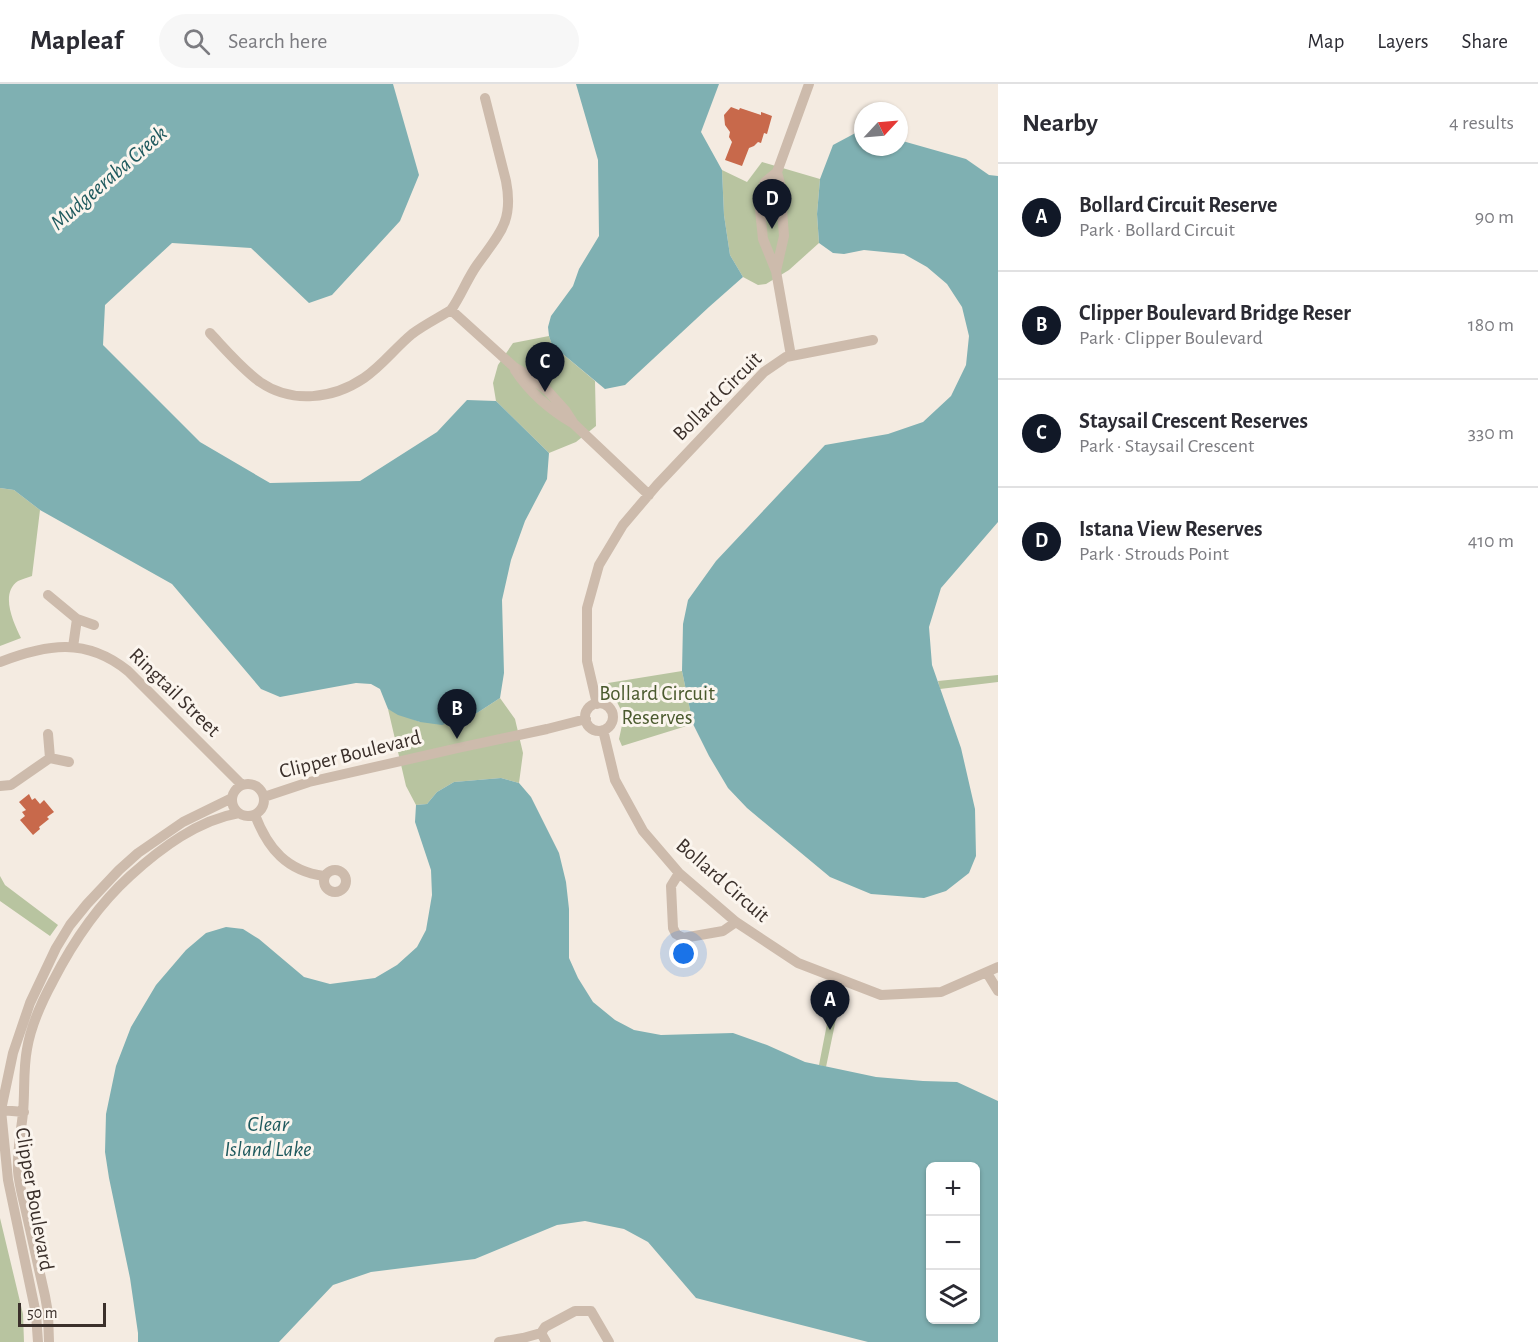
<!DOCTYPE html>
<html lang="en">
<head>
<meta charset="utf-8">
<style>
  body { margin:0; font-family:"Alegreya Sans",sans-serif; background:#f7f7f7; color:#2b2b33 }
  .controls { position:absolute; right:18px; bottom:18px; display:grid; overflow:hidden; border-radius:9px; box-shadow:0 2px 4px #0004 }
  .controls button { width:54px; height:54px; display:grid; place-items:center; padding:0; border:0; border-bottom:2px solid #e1e1e2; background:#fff; color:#2b2b33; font:30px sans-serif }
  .compass { position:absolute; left:854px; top:18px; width:54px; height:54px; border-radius:50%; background:#fff; box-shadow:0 2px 4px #0004; rotate:64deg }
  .scale { position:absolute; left:18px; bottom:15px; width:88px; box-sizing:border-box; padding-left:6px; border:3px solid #3b302b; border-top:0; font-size:16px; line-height:21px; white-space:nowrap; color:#3b302b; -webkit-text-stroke:4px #fbf5ee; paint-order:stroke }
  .you { position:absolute; left:684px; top:870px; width:21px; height:21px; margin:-15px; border:4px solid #fff; border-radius:50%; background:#1a73e8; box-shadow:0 0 0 9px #1a73e833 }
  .badge { display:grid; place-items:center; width:39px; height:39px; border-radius:50%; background:#111827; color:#fff; font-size:20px; font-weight:700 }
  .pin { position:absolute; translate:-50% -50px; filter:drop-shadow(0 2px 3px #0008) }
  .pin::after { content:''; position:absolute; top:32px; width:21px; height:18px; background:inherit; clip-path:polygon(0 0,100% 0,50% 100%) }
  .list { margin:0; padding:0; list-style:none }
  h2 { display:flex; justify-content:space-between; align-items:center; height:78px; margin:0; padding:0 24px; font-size:26px }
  h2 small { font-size:20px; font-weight:400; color:#7c7c81 }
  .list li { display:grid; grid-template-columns:39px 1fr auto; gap:18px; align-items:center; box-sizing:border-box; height:108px; padding:0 24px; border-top:2px solid #e1e1e2 }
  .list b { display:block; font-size:22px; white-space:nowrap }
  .list p { margin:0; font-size:20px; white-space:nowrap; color:#7c7c81 }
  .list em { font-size:20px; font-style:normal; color:#7c7c81 }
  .icon { flex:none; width:33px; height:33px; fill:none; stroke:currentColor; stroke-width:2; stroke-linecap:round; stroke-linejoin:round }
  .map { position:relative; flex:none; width:998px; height:1258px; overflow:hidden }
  header { display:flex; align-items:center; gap:36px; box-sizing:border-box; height:84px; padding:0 30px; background:#fff; border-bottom:2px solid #e1e1e2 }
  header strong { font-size:28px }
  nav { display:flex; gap:33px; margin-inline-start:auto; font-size:21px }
  .search { width:420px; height:54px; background:#f7f7f7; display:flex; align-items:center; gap:15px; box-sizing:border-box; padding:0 21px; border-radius:33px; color:#7c7c81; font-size:22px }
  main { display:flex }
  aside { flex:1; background:#fff }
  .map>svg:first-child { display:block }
  .green { fill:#b8c4a0 }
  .water { fill:#7fb0b2; fill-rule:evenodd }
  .building { fill:#c8694b }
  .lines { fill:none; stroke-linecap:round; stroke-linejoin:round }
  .street { stroke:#cdbbac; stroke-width:10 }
  .labels { text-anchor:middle; stroke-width:6; stroke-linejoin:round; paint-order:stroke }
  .street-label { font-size:21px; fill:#3b302b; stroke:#fbf5ee }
  .park-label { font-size:21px; fill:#4a5a2e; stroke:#fbf5ee }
  .water-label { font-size:22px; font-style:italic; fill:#1f5a5e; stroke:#fbf5ee }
</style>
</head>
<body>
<header>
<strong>Mapleaf</strong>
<div class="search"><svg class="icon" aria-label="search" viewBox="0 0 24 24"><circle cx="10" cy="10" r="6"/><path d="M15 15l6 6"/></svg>Search here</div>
<nav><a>Map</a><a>Layers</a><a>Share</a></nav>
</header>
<main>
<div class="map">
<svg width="998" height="1258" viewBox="0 0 998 1258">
  <rect width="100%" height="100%" fill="#f4ebe1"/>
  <path class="green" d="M 762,78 L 820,95 L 817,130 L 819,159 L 789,186 L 766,200 L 758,201 L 743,193 L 730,171 L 724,131 L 722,86 L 747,98 Z
    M 549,252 L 552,261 L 595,297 L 596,342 L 576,358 L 549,369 L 496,317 L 493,299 L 498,281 L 513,259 Z
    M 0,404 L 14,406 L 40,426 L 32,492 C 27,494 22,495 18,497 C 0,509 13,538 21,554 L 0,562 Z
    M 682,587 L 693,640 L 622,662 L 619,655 L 624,632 L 617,618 L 612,613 L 608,599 Z
    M 998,591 L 998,598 L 940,605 L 938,597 Z
    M 500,614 L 515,635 L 523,669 L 519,699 L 501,694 L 454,698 L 437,708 L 427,720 L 416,721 L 406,702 L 388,625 L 420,638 L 477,629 Z
    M 0,792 L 5,801 L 58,841 L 50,852 L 0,817 Z
    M 833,909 L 841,911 L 826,983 L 819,981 Z
    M 0,1134 L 23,1230 L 24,1258 L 0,1258 Z"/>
  <path class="water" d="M 0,0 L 393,0 L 419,91 L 400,137 L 332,211 L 309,219 L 251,164 L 172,159 L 105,221 L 103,261 L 200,358 L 270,399 L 360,397 L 437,348 L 467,316 L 496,317 L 549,369 L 547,395 L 525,437 L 511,476 L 502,516 L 504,589 L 500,614 L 477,629 L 442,641 L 420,638 L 398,631 L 388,625 L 380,605 L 371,600 L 356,599 L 280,613 L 261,605 L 172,500 L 40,426 L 14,406 L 0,404 Z
    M 576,0 L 719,0 L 701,48 L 722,86 L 724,131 L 730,171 L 743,193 L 709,223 L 625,301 L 605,305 L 552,261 L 549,252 L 548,243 L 551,232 L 573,202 L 579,185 L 599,152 L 598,76 Z
    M 863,45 L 863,63 L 899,63 L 899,56 L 966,75 L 989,91 L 998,92 L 998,438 L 941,504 L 929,543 L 932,581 L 961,664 L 975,725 L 976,772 L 969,789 L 946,807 L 924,814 L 871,810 L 830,793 L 747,724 L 728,704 L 709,672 L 693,640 L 682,587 L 683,540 L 688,516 L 716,477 L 825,361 L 888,350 L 923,338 L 951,312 L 966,281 L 969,252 L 962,223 L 947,200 L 927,183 L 904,170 L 864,166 L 844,170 L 833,169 L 819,159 L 817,130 L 820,95 L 833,61 Z
    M 501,694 L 519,699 L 531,713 L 559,769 L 566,798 L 569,825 L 569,874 L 578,894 L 593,918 L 615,936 L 634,946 L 661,951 L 733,949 L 767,961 L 805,978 L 876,993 L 923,997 L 957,998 L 998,1017 L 998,1258 L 868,1258 L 696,1214 L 648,1158 L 624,1145 L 585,1137 L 557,1141 L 475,1175 L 371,1188 L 333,1201 L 279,1258 L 138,1258 L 138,1249 L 130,1194 L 109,1094 L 105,1068 L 106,1030 L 116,982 L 131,943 L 156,901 L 186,866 L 206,849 L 226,843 L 243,845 L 259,855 L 304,893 L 330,900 L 375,894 L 397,881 L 417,863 L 426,846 L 432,811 L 431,786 L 415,738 L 416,721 L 427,720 L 437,708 L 454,698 ZM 975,1082 L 975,1236 L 930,1236 L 930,1082 Z"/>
  <path class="building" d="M 731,23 L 739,26 L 740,24 L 761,31 L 761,28 L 772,32 L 767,50 L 764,49 L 761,59 L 758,58 L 754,62 L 749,64 L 742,82 L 725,76 L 732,58 L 729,53 L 730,48 L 725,41 L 724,31 Z
    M 29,710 L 32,716 L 35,714 L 40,720 L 44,716 L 54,728 L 47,733 L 49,735 L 39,743 L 40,745 L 33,751 L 20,736 L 25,732 L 22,728 L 26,726 L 19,718 Z"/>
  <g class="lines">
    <path class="street" d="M 776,187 L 784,152 L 780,100 L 777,88
      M 451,226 C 461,212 467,195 477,181 C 499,150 514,138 506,97 L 485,14
      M 210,249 C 226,266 241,284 260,298 C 292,320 333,315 364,294 C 382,282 395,264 412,250 C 424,241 438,234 451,226 L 514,283 L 526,290 L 547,306 L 565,326 L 574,340
      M 791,272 L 776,187 L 763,155 L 760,126 L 759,111 L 765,98 L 777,88 L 809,0
      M 515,286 C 530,309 550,326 574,340 L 649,411
      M 48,511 L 77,535 L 73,563
      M 77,535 L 94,541
      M 0,578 C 47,560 86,553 128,587 L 242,701
      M585 633a14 14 0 1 1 28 0a14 14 0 1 1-28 0Z
      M 597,620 L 587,577 L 587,524 L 599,481 L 623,441 L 657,401 L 764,288 L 786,273 L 873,256
      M 603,646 L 615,696 L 643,747 L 679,789 L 736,838 L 798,879 L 881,911 L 941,908 L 998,883
      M 48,650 L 50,674
      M232 716a16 16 0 1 1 32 0a16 16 0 1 1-32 0Z
      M 0,702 L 11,701 L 50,674 L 69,678
      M 264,713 L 309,698 L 458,664 L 547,645 L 586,635
      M 255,731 C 268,765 287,787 324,792
      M324 797a11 11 0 1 1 22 0a11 11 0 1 1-22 0Z
      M 679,789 L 671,802 L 673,844 L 676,850 L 683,854 L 723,847 L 736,838
      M 987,889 L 998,907
      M 0,1026 L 24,1028
      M 38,1258 L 36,1230 L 8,1096 L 1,1026 L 13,969 L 30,919 L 56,864 L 70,841 L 87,820 L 119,786 L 138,769 L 183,738 L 232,714
      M 49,1258 L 48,1229 L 45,1212 C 39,1185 33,1159 27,1132 C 24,1117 19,1102 18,1087 C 17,1067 21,1048 23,1029 C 25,1007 23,986 27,965 C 31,941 41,919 53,897 C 73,858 97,822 130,792 C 161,764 198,736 239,729
      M 499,1258 L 523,1254 L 541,1249
      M 546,1258 L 541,1249 L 545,1243 L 575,1227 L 591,1227 L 609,1258"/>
  </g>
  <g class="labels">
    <g class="street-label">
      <text transform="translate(717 312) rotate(-45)" y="7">Bollard Circuit</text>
      <text transform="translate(175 608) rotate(44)" y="7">Ringtail Street</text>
      <text transform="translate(350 670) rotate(-14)" y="7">Clipper Boulevard</text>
      <text transform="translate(723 796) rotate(41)" y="7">Bollard Circuit</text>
      <text transform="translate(35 1115) rotate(80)" y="7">Clipper Boulevard</text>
    </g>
    <g class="park-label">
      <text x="657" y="616">Bollard Circuit<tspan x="657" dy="24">Reserves</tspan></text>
    </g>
    <g class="water-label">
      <text transform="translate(108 93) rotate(-41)" y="8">Mudgeeraba Creek</text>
      <text x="268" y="1047">Clear<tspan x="268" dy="25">Island Lake</tspan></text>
    </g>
  </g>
</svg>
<div class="controls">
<button>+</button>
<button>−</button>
<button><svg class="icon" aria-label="layers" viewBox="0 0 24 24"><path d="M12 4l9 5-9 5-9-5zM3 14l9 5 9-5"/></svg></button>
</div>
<svg class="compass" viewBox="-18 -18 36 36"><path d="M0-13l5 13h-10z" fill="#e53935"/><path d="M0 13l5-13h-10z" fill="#7c7c81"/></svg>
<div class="scale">50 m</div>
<div class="you"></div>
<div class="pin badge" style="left:830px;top:946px">A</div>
<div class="pin badge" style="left:457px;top:655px">B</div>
<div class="pin badge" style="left:545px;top:308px">C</div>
<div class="pin badge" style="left:772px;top:145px">D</div>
</div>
<aside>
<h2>Nearby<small>4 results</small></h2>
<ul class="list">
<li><span class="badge">A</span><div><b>Bollard Circuit Reserve</b><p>Park · Bollard Circuit</p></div><em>90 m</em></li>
<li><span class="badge">B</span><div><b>Clipper Boulevard Bridge Reser</b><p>Park · Clipper Boulevard</p></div><em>180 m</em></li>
<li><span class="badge">C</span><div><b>Staysail Crescent Reserves</b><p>Park · Staysail Crescent</p></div><em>330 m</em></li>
<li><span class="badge">D</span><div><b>Istana View Reserves</b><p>Park · Strouds Point</p></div><em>410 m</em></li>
</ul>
</aside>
</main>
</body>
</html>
